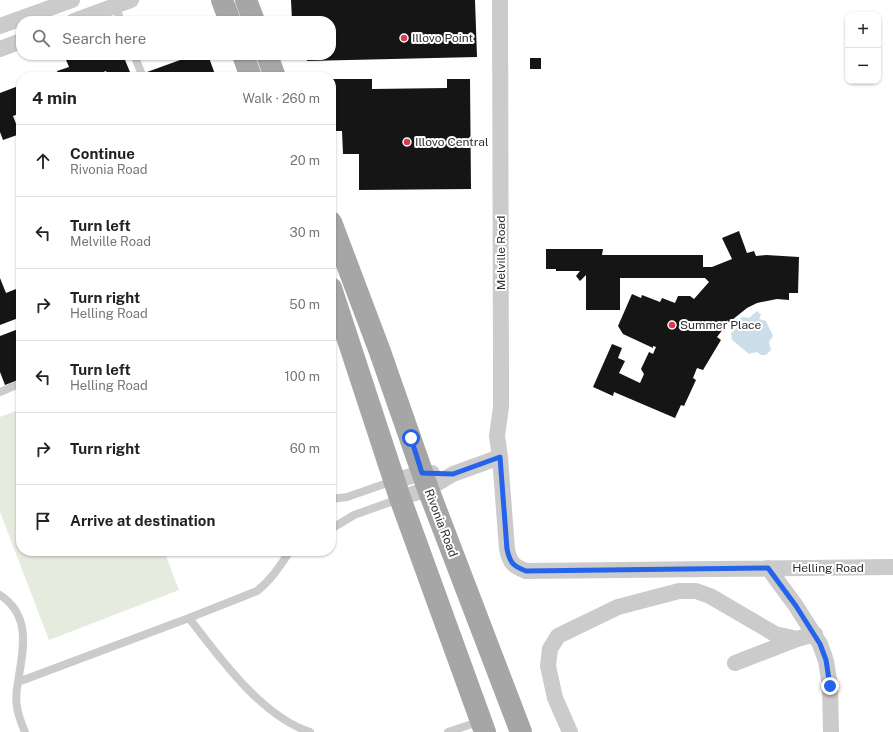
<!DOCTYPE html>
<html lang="en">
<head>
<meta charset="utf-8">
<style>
  body { margin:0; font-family:"Public Sans",sans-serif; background:#f6f6f6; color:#222 }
  .controls { position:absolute; right:12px; top:12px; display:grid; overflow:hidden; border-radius:8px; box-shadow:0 1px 3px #0004 }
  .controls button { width:36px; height:36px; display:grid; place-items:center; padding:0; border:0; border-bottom:1px solid #e0e0e0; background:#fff; color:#222; font:20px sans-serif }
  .stop { position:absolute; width:12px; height:12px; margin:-9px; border:3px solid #2563eb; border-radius:50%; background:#fff }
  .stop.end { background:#2563eb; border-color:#fff; box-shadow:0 1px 4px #0008 }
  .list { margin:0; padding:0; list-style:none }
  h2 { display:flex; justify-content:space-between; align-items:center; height:52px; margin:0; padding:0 16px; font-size:17px }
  h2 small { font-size:13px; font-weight:400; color:#767676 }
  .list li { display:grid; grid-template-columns:26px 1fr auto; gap:12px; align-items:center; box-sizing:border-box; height:72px; padding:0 16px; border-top:1px solid #e0e0e0 }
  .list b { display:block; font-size:15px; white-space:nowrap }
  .list p { margin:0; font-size:13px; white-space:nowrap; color:#767676 }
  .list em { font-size:13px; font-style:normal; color:#767676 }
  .icon { flex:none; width:22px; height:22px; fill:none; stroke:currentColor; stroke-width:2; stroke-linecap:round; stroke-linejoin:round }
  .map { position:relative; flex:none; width:893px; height:732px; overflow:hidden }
  .search { position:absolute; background:#fff; box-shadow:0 1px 3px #0004; left:16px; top:16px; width:320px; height:44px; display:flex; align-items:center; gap:10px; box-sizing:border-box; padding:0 14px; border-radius:16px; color:#767676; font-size:15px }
  .panel { position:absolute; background:#fff; box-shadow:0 1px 3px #0004; left:16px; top:72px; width:320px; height:484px; border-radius:16px }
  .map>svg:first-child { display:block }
  .green { fill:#e5ebdd }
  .water { fill:#cbdee9 }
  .building { fill:#151515 }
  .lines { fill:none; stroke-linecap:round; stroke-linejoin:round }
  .lane { stroke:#cbcbcb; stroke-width:8 }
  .street { stroke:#cbcbcb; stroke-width:16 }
  .primary { stroke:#a6a6a6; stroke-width:22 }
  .route { stroke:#2563eb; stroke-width:5 }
  .poi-dot { fill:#d93d4d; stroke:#fff; stroke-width:1.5 }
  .labels { text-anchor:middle; stroke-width:4; stroke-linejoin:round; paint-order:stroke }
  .poi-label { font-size:12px; fill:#2e2e2e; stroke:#fff; text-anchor:start }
  .street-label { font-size:12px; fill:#2e2e2e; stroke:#fff }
</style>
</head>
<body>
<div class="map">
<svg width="893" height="732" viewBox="0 0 893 732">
  <rect width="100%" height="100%" fill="#fff"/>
  <path class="green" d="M 21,409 L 21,551 L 164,551 L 179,590 L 49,640 L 0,512 L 0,417 Z"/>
  <path class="water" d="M 757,311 L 761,315 L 759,319 L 766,321 L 773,336 L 769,342 L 771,350 L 766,355 L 761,355 L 757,352 L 749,354 L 732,340 L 731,333 L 739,326 L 740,318 L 743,317 L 749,318 Z"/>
  <path class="building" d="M 291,0 L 475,0 L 477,57 L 307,61 L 307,55 L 331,55 L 331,21 L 292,21 Z
    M 64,55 L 123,55 L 132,77 L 108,77 L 106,71 L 90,77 L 59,77 L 57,71 L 69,67 Z
    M 194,55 L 208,55 L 216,77 L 149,77 L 147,72 Z
    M 530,58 L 541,58 L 541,69 L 530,69 Z
    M 332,79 L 372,79 L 372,89 L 447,88 L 447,79 L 470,79 L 471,189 L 359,190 L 359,154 L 343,154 L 342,131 L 332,131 Z
    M 21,85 L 21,113 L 13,116 L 20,134 L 3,140 L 0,132 L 0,93 Z
    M 739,231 L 747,253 L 754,251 L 756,256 L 766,255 L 799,257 L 798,293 L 789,293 L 789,300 L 777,299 L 757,303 L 747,308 L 727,324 L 717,337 L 721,340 L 703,370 L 697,368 L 693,378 L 696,380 L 684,406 L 681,405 L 675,418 L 614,392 L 613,396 L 593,387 L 612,344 L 622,348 L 618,358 L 625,361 L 619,373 L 640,383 L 644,374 L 641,369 L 649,352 L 653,354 L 656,347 L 653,346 L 653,348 L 623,334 L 618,326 L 632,294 L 641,298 L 642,295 L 660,302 L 662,298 L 675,303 L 678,296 L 690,296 L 694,299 L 709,282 L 705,278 L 620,278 L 620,310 L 586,310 L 586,275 L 580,281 L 576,276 L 580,271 L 556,271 L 556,269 L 546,269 L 546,249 L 603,249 L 602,255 L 703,255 L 703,267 L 712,267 L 732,259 L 722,238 Z
    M 0,278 L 6,293 L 21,287 L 21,317 L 0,325 Z
    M 21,328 L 21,379 L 5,385 L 0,372 L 0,336 Z"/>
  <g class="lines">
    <path class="lane" d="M 114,3 L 121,21
      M 134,55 L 143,77
      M 0,392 L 21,383
      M 331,499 L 347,497 L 393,481
      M 331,529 L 354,515 L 399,499
      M 0,595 C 32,616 23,650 18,682
      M 189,618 C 219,657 262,717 310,732
      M 25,732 C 17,713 14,702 18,682 L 189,618 L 257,591 C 271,580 280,566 290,551
      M 448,732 L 481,721"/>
    <path class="street" d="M 500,0 L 501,368 L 501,407 L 497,436 L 500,457 L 507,549 C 510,563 513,566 526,571 L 893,567
      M 74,21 L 131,0
      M 0,26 L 72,0
      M 0,49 L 21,41
      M 394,481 L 422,473 L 432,473
      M 400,498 L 428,489 L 453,474 L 500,457
      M 768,568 L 796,606 L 820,644 L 826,661 L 830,686 L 831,732
      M 735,663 L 797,639
      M 570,732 L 555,698 L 548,666 L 550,649 L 558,636 L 618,607 L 679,591 L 696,591 L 710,596 L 775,634 L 797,639 L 815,634"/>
    <path class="primary" d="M 222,0 L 230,21
      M 246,0 L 254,21
      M 243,55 L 251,77
      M 267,55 L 275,77
      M 331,222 L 379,349 L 428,489 L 521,732
      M 331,288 L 400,498 L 485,732"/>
  </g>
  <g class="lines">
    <path class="route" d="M 411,438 L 422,473 L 453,474 L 500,457 L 507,549 C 510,563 513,566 526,571 L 768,568 L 796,606 L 820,644 L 826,660 L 830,686"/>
  </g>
  <g class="poi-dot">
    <circle cx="404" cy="38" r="4"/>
    <circle cx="407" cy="142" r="4"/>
    <circle cx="672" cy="325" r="4"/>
  </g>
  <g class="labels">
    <g class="poi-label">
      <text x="412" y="42">Illovo Point</text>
      <text x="415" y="146">Illovo Central</text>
      <text x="680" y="329">Summer Place</text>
    </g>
    <g class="street-label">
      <text transform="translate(501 253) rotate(-90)" y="4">Melville Road</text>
      <text transform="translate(441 523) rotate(69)" y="4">Rivonia Road</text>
      <text x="828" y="572">Helling Road</text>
    </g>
  </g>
</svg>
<div class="controls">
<button>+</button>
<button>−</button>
</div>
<div class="stop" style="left:411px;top:438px"></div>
<div class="stop end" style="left:830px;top:686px"></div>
<div class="search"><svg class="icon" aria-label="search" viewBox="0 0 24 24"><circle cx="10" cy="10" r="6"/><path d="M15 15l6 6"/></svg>Search here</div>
<section class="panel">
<h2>4 min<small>Walk · 260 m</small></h2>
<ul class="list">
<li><svg class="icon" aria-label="ahead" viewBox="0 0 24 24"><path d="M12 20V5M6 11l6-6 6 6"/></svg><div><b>Continue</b><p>Rivonia Road</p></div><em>20 m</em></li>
<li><svg class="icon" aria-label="left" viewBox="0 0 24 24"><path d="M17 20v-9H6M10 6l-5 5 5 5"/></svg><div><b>Turn left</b><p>Melville Road</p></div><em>30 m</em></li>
<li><svg class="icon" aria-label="right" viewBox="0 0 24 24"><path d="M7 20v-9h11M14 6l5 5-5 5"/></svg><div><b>Turn right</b><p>Helling Road</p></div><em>50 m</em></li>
<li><svg class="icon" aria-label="left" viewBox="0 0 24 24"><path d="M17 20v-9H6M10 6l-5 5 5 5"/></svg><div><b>Turn left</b><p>Helling Road</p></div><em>100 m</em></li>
<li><svg class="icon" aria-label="right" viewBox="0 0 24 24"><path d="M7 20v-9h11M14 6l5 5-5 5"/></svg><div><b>Turn right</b></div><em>60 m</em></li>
<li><svg class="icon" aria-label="arrive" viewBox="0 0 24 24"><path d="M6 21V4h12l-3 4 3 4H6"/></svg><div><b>Arrive at destination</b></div></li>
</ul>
</section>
</div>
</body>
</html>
